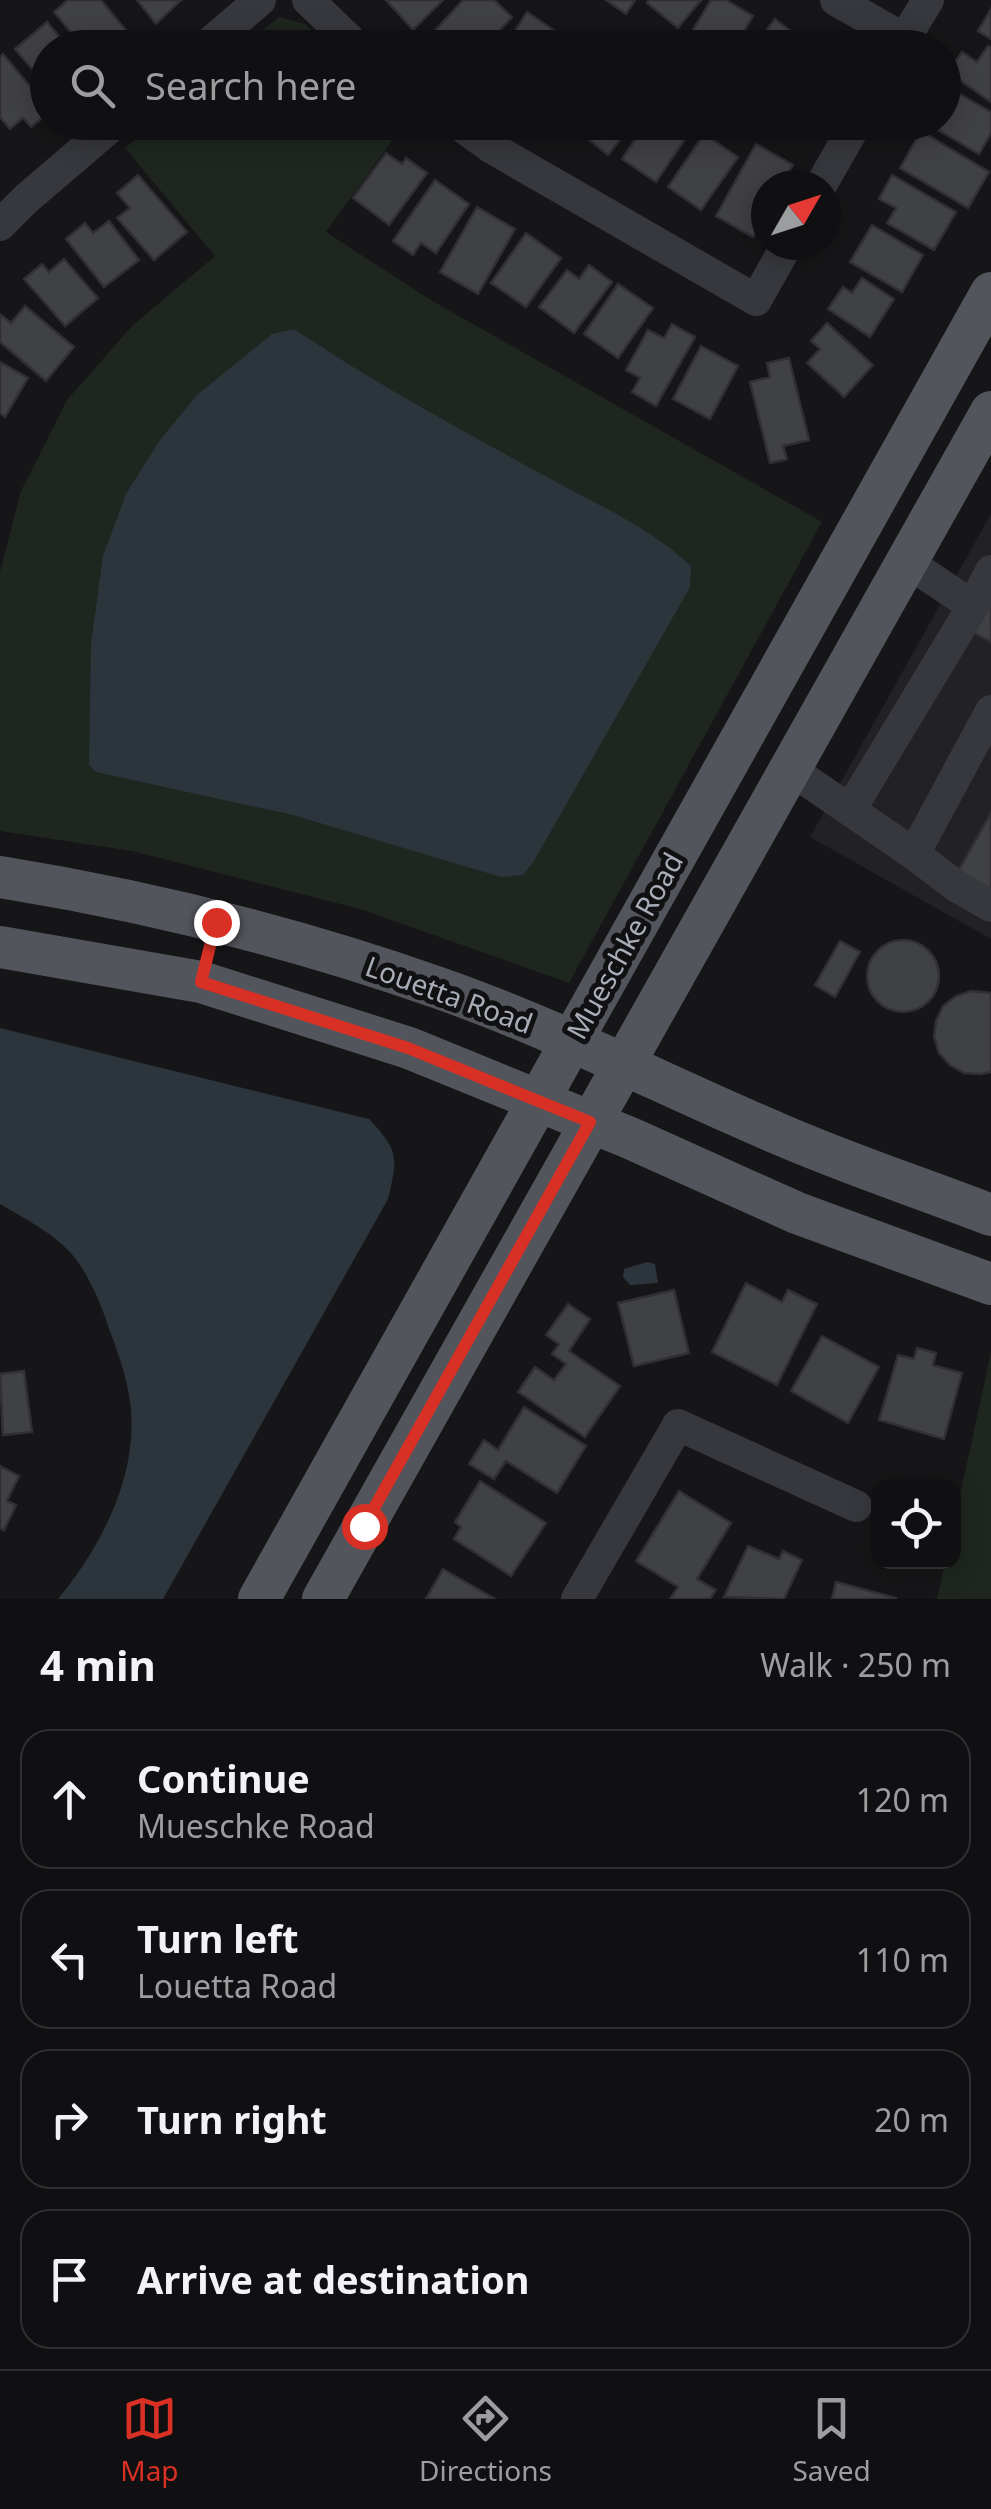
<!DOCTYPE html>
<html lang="en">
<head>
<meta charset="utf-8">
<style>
  body { margin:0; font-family:"Noto Sans",sans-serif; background:#1e1e20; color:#f1f3f6 }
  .controls { position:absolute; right:30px; bottom:30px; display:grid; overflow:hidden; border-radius:20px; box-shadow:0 5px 25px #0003 }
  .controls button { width:90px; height:90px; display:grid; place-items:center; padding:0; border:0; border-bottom:2px solid #303032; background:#101012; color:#f1f3f6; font:50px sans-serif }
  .compass { position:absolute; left:751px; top:170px; width:90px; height:90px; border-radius:50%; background:#101012; box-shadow:0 5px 25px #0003; rotate:51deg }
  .stop { position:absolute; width:30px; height:30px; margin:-22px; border:8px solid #d93025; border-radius:50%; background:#fff }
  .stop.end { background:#d93025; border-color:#fff; box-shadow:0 2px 10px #0008 }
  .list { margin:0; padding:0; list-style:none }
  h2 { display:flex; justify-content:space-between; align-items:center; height:130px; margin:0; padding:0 40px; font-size:42px }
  h2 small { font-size:32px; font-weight:400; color:#9c9d9f }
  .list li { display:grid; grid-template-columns:65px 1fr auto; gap:30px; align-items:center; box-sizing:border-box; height:140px; margin:0 20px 20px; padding:0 20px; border:2px solid #303032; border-radius:30px }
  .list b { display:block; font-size:38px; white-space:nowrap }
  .list p { margin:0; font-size:32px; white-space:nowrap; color:#9c9d9f }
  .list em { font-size:32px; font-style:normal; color:#9c9d9f }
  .icon { flex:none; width:55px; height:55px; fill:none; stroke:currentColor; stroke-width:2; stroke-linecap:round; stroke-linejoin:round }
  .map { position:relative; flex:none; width:991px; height:1599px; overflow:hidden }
  .search { position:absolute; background:#101012; box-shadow:0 5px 25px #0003; left:30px; right:30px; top:30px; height:110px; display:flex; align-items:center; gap:25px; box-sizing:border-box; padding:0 35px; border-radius:55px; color:#9c9d9f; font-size:38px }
  .sheet { height:770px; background:#101012 }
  nav { display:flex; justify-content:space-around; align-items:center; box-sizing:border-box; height:140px; border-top:2px solid #303032; background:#101012; font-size:28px; color:#9c9d9f }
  nav a { display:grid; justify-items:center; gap:5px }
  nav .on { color:#d93025 }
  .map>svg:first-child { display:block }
  .built { fill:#222225 }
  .green { fill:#1e261f }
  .water { fill:#2c353c }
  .building { fill:#404145; stroke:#303034; stroke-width:2.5 }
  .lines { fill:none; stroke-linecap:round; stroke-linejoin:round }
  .minor { stroke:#37383d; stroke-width:32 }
  .major { stroke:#53555c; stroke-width:42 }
  .route { stroke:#d93025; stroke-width:12 }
  .labels { text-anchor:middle; stroke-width:10; stroke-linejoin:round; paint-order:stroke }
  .street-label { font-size:28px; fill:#a8adb8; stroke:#111113 }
</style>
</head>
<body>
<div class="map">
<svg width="991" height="1599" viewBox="0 0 991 1599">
  <rect width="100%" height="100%" fill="#161618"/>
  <path class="built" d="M 991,514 L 991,939 L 810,837 Z"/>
  <path class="green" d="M 279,17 L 305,24 L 329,47 L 242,47 Z
    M 154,123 L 405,123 L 326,232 L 429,299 L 822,522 L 569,983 L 360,909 L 132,851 L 0,831 L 0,572 L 21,491 L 67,400 L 132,326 L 215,256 L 125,148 Z
    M 991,1352 L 991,1599 L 937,1599 L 945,1562 L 954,1562 L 954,1523 Z"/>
  <path class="water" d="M 294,329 C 376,384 461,430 547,477 C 596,504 651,528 691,566 L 690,587 L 534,861 L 523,875 L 501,877 L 293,815 L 96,772 L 89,765 L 91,644 L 103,556 L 126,494 L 160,440 L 197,395 L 272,334 Z
    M 0,1028 L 369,1119 C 399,1151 398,1157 388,1199 L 163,1599 L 58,1599 C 102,1546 140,1472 130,1401 C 127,1379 119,1355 111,1334 C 102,1307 92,1281 75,1258 C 56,1234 25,1219 0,1204 Z
    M 647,1262 L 655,1264 L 658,1283 L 630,1285 L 623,1277 L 624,1269 Z"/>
  <path class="building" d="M 68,0 L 101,0 L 134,40 L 125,48 L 84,48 L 54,12 Z
    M 137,0 L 181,0 L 156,24 Z
    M 386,0 L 443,0 L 413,30 Z
    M 463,0 L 494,0 L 512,17 L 484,48 L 438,48 L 428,38 Z
    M 606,0 L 635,0 L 626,14 Z
    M 649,0 L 701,0 L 678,28 L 647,3 Z
    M 711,0 L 726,0 L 753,16 L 734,48 L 694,48 L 685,43 Z
    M 991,9 L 991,39 L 978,31 Z
    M 527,12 L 561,35 L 553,48 L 504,48 Z
    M 775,19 L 805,42 L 801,48 L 753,48 Z
    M 47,22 L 69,48 L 48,48 L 48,88 L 15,49 Z
    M 988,46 L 991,48 L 991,102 L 948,72 L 962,52 L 977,62 Z
    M 3,54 L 48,108 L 48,113 L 31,127 L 23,118 L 10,129 L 0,117 L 0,57 Z
    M 949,88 L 991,112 L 991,133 L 979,154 L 928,124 L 944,122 L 944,98 Z
    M 582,122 L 634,122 L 608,155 L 576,129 Z
    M 647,122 L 680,122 L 691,130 L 656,182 L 622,159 Z
    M 782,122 L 817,122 L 809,138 Z
    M 921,131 L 989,172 L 968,208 L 900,168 Z
    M 704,134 L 738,157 L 701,210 L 668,187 Z
    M 756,144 L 793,165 L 782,185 L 766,185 L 766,214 L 753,237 L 716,216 Z
    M 386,153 L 402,164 L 406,158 L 427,173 L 389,225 L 353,198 Z
    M 138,175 L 187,232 L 154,260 L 117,218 L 130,208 L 117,193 Z
    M 892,175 L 956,212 L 934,250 L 887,223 L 896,208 L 879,199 Z
    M 435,180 L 469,204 L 436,253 L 421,243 L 413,255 L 393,241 Z
    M 477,207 L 515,229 L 478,294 L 440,272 Z
    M 109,221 L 139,260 L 104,287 L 66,239 L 85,223 L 93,233 Z
    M 872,225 L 923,255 L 902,292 L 850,262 Z
    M 526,233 L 561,258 L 526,307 L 491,283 Z
    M 64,259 L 98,298 L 65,326 L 24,279 L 42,264 L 49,272 Z
    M 589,265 L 612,282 L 574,333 L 539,307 L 567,270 L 579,279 Z
    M 862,278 L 894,299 L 870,337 L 828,309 L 843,287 L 852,293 Z
    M 618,284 L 653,308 L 618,358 L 584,334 Z
    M 25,306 L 74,347 L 46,381 L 0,342 L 0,314 L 11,323 Z
    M 827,323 L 873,365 L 844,397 L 807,363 L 820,349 L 811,341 Z
    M 672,324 L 695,337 L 656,406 L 632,392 L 640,378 L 626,370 L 648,330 L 664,338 Z
    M 701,346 L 738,366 L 710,419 L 673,399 Z
    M 789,358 L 809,440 L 783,446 L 787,459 L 770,463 L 750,382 L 770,377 L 767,363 Z
    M 0,362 L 28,378 L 5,417 L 0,413 Z
    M 991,600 L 991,642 L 973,632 Z
    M 991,813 L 991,893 L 957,873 Z
    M867 976a36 36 0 1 1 72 0a36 36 0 1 1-72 0Z
    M 840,941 L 860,952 L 835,997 L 815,985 Z
    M 971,991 L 991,993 L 991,1072 L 981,1074 L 964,1073 L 950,1065 L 939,1053 L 934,1037 L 936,1021 L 943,1006 L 956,996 Z
    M 746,1283 L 782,1302 L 788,1290 L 817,1304 L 777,1385 L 712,1352 Z
    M 674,1290 L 689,1353 L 634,1366 L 618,1303 Z
    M 568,1304 L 590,1319 L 569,1351 L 620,1386 L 585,1437 L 518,1392 L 535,1367 L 554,1380 L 566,1364 L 552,1354 L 559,1344 L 546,1335 Z
    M 822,1336 L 879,1367 L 848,1423 L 791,1391 Z
    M 917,1348 L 936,1353 L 933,1365 L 962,1373 L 944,1439 L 879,1420 L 898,1355 L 914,1359 Z
    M 24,1371 L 32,1432 L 3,1435 L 0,1374 Z
    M 524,1407 L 586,1446 L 557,1493 L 506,1461 L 494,1479 L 469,1464 L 484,1440 L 498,1450 Z
    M 0,1466 L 19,1476 L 7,1501 L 16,1505 L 4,1530 L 0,1528 Z
    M 480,1481 L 546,1523 L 511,1576 L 454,1539 L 461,1527 L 455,1522 Z
    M 679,1491 L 731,1523 L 697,1579 L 716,1590 L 710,1599 L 670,1599 L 678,1587 L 636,1561 Z
    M 748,1546 L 779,1559 L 783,1551 L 802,1560 L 784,1599 L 724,1597 Z
    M 443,1569 L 495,1599 L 426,1599 Z
    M 836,1582 L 896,1598 L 896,1599 L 832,1599 Z"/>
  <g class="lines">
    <path class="minor" d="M 308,0 L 358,48
      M 836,0 L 904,39
      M 204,48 L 260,0
      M 899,48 L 928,0
      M 456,122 L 492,148 L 756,300 L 787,245
      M 821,185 L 857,122
      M 0,225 L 26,199 L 116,122
      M 973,606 L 991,571
      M 790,769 L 914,854 L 991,711
      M 850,810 L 973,606 L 907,562
      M 914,854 L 956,886 L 991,906
      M 577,1599 L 678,1425 L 856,1506"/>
    <path class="major" d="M 0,877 C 149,901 297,938 439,988 C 556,1029 666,1086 779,1134 C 848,1164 921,1188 991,1215
      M 0,947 L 201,982 L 409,1048 L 630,1138 L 797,1213 L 991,1284
      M 259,1599 L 991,293
      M 323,1599 L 991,412"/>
  </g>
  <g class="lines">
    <path class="route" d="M 216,922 L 201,982 L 408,1048 L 590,1122 L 364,1526"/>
  </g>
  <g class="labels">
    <g class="street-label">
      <text transform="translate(625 946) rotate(-61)" y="10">Mueschke Road</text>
      <text transform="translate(449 995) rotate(20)" y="10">Louetta Road</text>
    </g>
  </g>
</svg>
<div class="controls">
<button><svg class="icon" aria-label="locate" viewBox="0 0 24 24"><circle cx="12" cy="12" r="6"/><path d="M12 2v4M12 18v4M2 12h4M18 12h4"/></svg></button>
</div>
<svg class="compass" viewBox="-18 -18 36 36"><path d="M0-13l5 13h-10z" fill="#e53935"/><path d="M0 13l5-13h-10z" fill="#9c9d9f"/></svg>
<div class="stop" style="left:364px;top:1526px"></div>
<div class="stop end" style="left:216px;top:922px"></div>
<div class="search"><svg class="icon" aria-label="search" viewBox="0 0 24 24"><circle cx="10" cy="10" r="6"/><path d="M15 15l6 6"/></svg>Search here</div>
</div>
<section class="sheet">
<h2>4 min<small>Walk · 250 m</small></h2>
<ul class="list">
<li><svg class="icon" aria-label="ahead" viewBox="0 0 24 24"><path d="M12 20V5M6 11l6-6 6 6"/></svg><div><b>Continue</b><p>Mueschke Road</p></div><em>120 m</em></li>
<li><svg class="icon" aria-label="left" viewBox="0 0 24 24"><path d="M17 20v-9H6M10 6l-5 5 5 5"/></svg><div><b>Turn left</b><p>Louetta Road</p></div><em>110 m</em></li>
<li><svg class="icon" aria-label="right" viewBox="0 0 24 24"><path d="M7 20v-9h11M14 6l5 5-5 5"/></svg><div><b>Turn right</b></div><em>20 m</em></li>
<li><svg class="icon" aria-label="arrive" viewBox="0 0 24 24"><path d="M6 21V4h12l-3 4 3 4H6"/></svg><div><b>Arrive at destination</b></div></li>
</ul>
</section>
<nav>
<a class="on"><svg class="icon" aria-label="map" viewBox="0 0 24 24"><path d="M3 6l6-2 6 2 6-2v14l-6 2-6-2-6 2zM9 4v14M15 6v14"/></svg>Map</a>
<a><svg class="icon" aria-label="directions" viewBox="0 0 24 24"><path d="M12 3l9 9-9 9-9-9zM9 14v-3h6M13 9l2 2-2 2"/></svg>Directions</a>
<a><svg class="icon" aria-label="saved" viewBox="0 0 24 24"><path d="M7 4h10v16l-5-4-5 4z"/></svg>Saved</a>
</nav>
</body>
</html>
